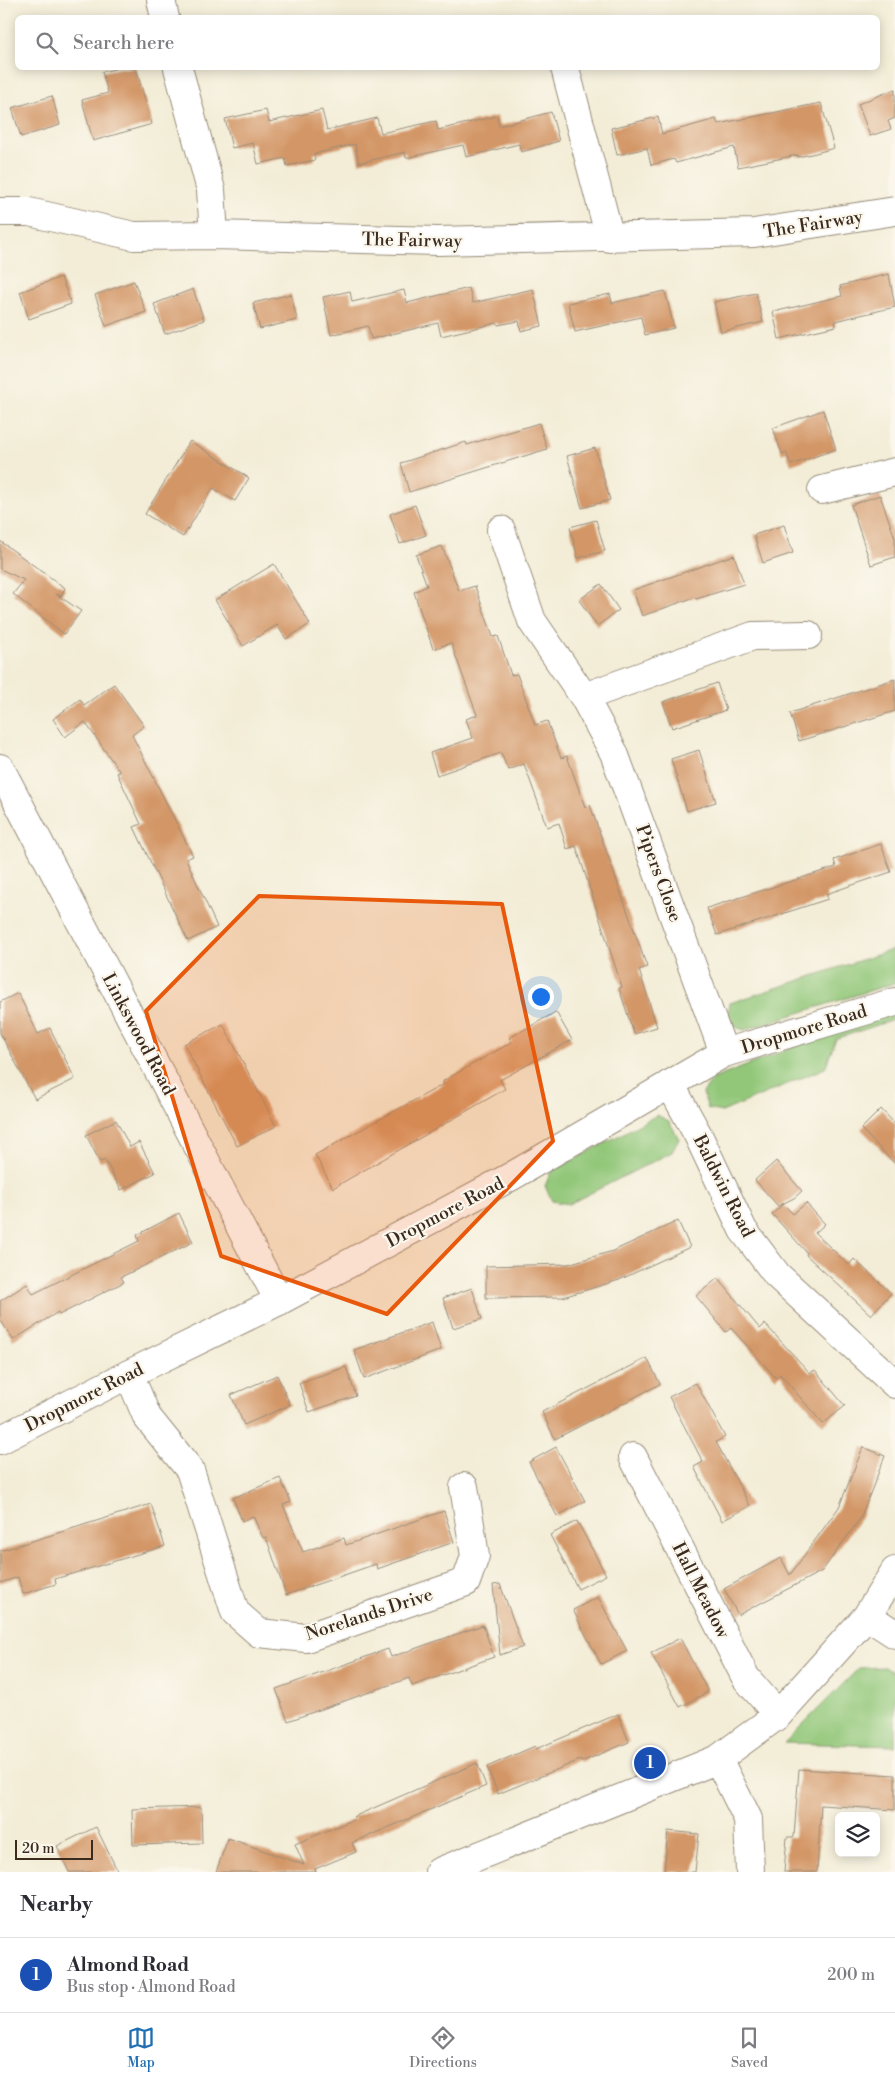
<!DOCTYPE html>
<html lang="en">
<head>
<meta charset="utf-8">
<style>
  body { margin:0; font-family:"Libre Bodoni",serif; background:#f2f2f3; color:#2b2b33 }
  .controls { position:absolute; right:15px; bottom:15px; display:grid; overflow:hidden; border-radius:8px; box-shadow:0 2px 12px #0003 }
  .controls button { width:45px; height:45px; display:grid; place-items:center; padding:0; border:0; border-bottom:1px solid #e1e1e2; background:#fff; color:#2b2b33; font:25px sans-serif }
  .scale { position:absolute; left:15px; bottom:12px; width:78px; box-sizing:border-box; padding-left:5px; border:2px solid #3b2a1e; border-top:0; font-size:14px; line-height:18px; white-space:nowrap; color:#3b2a1e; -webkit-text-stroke:4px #fbf7ec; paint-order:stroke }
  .you { position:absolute; left:540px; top:996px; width:18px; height:18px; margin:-12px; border:4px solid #fff; border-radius:50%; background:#1a73e8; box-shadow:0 0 0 8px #1a73e833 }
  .badge { display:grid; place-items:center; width:32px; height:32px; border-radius:50%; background:#1f6fb2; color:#fff; font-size:16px; font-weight:700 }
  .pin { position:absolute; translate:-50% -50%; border:2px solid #fff; box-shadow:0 1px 5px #0006 }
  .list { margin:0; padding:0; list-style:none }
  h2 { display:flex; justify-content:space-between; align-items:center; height:65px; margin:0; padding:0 20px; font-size:21px }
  h2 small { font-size:16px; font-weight:400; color:#7c7c81 }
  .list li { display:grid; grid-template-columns:32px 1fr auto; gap:15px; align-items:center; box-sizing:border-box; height:75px; padding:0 20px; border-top:1px solid #e1e1e2 }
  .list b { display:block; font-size:19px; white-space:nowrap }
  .list p { margin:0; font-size:16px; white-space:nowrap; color:#7c7c81 }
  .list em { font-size:16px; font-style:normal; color:#7c7c81 }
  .icon { flex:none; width:28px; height:28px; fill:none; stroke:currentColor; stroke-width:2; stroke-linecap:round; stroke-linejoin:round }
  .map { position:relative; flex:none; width:895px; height:1872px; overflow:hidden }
  .search { position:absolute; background:#fff; box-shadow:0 2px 12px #0003; left:15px; right:15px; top:15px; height:55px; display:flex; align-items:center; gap:12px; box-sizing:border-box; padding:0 18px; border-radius:8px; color:#7c7c81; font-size:19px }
  .sheet { height:140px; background:#fff }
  nav { display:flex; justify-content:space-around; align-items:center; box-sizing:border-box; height:70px; border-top:1px solid #e1e1e2; background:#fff; font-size:14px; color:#7c7c81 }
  nav a { display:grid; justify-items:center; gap:2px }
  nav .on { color:#1f6fb2 }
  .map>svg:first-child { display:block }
  .green { fill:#92c779; stroke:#66784c }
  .building { fill:#d39666 }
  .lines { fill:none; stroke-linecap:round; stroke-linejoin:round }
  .minor-casing { stroke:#978c7a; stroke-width:30 }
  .tertiary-casing { stroke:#978c7a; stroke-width:30 }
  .minor { stroke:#fff; stroke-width:28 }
  .tertiary { stroke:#fff; stroke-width:28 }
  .marked { fill:#e8590c; fill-opacity:0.2; stroke:#e8590c; stroke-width:4; stroke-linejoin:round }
  .labels { text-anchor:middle; stroke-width:4.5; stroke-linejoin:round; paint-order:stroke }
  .street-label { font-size:18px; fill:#3b2a1e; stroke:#fbf7ec }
</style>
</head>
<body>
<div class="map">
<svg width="895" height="1872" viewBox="0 0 895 1872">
  <rect width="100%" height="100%" fill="#fbf7ec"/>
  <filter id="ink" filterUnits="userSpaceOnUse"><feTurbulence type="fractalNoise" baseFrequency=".02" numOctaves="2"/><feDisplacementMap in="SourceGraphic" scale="10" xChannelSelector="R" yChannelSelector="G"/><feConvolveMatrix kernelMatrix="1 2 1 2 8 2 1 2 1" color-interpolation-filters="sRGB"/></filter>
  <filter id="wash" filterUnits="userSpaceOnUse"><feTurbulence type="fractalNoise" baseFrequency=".0096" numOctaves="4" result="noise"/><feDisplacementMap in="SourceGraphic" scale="20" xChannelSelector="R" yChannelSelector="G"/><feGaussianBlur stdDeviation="1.12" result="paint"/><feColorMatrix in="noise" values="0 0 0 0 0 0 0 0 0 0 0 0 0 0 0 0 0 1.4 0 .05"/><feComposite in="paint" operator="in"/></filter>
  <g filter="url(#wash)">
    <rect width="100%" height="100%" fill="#f3edd7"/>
    <path class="green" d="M 895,949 L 895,983 L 744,1030 L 726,1023 L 730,1003 Z
      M 895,1012 L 895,1019 L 836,1039 L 825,1068 L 722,1112 L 708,1109 L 703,1093 L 713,1079 L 839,1029 Z
      M 657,1115 L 669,1121 L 679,1139 L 672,1152 L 569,1204 L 552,1201 L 545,1186 L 551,1172 Z
      M 885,1667 L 895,1674 L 895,1746 L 784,1743 L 859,1668 Z"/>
    <g id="blocks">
      <path class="building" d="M 119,68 L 136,68 L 152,124 L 93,141 L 82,100 L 108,93 L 102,72 Z
        M 895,89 L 895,118 L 888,121 L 891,129 L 870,136 L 858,104 Z
        M 52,96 L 60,125 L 21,137 L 12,108 Z
        M 821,103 L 834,148 L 816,153 L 798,157 L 798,155 L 738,167 L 734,147 L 676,163 L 674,159 L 651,165 L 647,148 L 617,155 L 611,128 L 658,117 L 662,134 L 716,119 L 718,124 Z
        M 266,110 L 269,122 L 322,110 L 327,130 L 377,118 L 381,133 L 436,121 L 438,130 L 497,116 L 499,126 L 551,112 L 559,141 L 521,152 L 519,144 L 466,157 L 463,145 L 406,158 L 405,152 L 359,163 L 355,144 L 314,154 L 315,160 L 287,166 L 285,158 L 258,164 L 253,143 L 232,148 L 225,119 Z
        M 889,274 L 895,307 L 835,321 L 836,326 L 779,339 L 773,312 L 842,296 L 840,286 Z
        M 61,277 L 71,304 L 29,319 L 20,292 Z
        M 134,281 L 146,312 L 106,326 L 95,295 Z
        M 469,288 L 473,303 L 533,289 L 542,326 L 521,331 L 519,321 L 498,325 L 497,323 L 441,336 L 438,323 L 371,339 L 368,326 L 331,335 L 323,297 L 350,291 L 352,302 L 404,290 L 407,303 Z
        M 193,289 L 204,320 L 165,334 L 154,304 Z
        M 665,291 L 674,328 L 645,335 L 641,317 L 575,332 L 568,303 L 610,294 L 612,303 Z
        M 756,293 L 763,322 L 721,332 L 714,302 Z
        M 291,294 L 297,320 L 260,329 L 253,303 Z
        M 823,410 L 836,449 L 791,465 L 786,452 L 782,454 L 773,428 Z
        M 539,423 L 547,449 L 409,492 L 401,463 L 466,442 L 467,445 Z
        M 190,441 L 249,478 L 235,501 L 213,488 L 183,537 L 145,514 Z
        M 595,448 L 610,500 L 582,508 L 567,456 Z
        M 880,495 L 895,538 L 895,557 L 871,565 L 851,505 Z
        M 415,505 L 426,535 L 400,544 L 390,514 Z
        M 596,520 L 605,551 L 578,558 L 570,527 Z
        M 784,525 L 793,553 L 763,563 L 754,535 Z
        M 0,541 L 65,588 L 61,596 L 56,594 L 81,611 L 64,634 L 13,594 L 24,580 L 0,569 Z
        M 442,546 L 459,591 L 475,586 L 493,637 L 498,636 L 511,675 L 517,674 L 535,725 L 547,721 L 561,758 L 567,756 L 585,807 L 590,805 L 647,967 L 639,970 L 657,1027 L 634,1034 L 619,988 L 622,987 L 576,846 L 567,849 L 559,823 L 547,827 L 524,764 L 508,770 L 501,753 L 437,775 L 430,753 L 473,738 L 466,719 L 477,715 L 451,643 L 433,649 L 414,592 L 427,586 L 416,555 Z
        M 734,555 L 744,584 L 696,599 L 695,597 L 642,616 L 633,590 Z
        M 274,564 L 310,624 L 286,639 L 277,625 L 243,646 L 215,600 Z
        M 601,584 L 619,610 L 597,626 L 579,600 Z
        M 895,679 L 895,711 L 799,741 L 790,713 Z
        M 717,683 L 726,710 L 672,728 L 663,702 Z
        M 114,684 L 144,726 L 132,735 L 193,856 L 186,859 L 217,927 L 188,941 L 134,827 L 141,824 L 117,773 L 120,772 L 85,722 L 65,737 L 53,719 L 80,699 L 84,705 Z
        M 699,750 L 716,802 L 687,811 L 671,759 Z
        M 881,844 L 891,872 L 826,894 L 828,899 L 717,935 L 707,908 L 836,867 L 834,860 Z
        M 18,993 L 38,1034 L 50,1028 L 75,1079 L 35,1099 L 0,1033 L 0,1002 Z
        M 556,1012 L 572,1040 L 500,1080 L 505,1089 L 333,1188 L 315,1155 L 444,1084 L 443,1081 L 512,1042 L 509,1038 Z
        M 223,1024 L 276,1126 L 237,1146 L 184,1044 Z
        M 881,1109 L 895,1124 L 895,1164 L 861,1129 Z
        M 116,1120 L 130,1147 L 139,1142 L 155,1173 L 121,1190 L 105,1160 L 100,1162 L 86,1135 Z
        M 776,1161 L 802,1191 L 794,1198 L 778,1206 L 755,1180 Z
        M 806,1203 L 825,1224 L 815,1233 L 849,1265 L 854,1259 L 891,1293 L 871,1315 L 806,1255 L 807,1253 L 772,1214 L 783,1204 L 793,1214 Z
        M 179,1213 L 193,1242 L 121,1277 L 124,1282 L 59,1315 L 58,1312 L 13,1340 L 0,1319 L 0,1301 L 27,1284 L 33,1294 L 139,1241 L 137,1235 Z
        M 678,1221 L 690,1247 L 619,1280 L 563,1297 L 486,1298 L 486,1266 L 568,1264 L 613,1251 Z
        M 718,1278 L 760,1329 L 765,1324 L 810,1373 L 815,1370 L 845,1406 L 823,1424 L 780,1374 L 776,1378 L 731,1328 L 726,1332 L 696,1296 Z
        M 472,1288 L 482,1319 L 453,1328 L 443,1298 Z
        M 432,1322 L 441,1350 L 364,1379 L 354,1350 Z
        M 647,1358 L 660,1384 L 555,1439 L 542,1412 Z
        M 346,1367 L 356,1396 L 309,1412 L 299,1383 Z
        M 277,1375 L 290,1405 L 244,1425 L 231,1395 Z
        M 696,1383 L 725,1437 L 716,1442 L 750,1506 L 722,1521 L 694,1467 L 703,1462 L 669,1397 Z
        M 556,1447 L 585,1501 L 557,1516 L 529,1462 Z
        M 863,1447 L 885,1456 L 860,1519 L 822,1571 L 738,1615 L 724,1589 L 781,1558 L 790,1575 L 839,1507 Z
        M 280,1478 L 291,1502 L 283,1505 L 303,1552 L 344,1538 L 346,1545 L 444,1511 L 454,1542 L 377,1569 L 376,1564 L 286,1595 L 266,1537 L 263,1538 L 253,1516 L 242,1521 L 233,1498 Z
        M 151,1504 L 165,1546 L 55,1579 L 56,1584 L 23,1594 L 18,1577 L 0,1583 L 0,1551 Z
        M 577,1521 L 606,1575 L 578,1589 L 550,1535 Z
        M 500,1584 L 523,1647 L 500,1655 L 493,1585 Z
        M 598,1597 L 627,1651 L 601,1664 L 573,1610 Z
        M 483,1625 L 494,1657 L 412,1686 L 409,1678 L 288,1721 L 276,1689 L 388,1649 L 391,1657 Z
        M 680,1638 L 708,1692 L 680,1707 L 651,1653 Z
        M 618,1714 L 629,1742 L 581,1762 L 580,1760 L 498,1794 L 487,1767 L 535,1746 L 536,1749 Z
        M 477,1763 L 486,1786 L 352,1843 L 356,1852 L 315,1869 L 316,1872 L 216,1872 L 228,1838 L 304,1865 L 295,1844 L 355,1819 L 353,1817 Z
        M 799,1769 L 895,1775 L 895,1810 L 821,1805 L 817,1872 L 784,1872 L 787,1837 L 794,1837 Z
        M 201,1807 L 202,1843 L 133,1845 L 132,1809 Z
        M 96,1827 L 118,1872 L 69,1872 L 57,1846 Z
        M 668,1831 L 699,1834 L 695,1872 L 664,1872 Z"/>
    </g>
  </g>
  <g filter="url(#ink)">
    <use href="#blocks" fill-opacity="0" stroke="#978c7a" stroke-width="1"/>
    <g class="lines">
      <g class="minor-casing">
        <path id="minor" d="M 161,0 L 165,18
          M 178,68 L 211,190 L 214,235
          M 565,68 L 610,238
          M 0,212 L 29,212 L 134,236 L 214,235 L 438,241 L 754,233 L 895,211
          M 822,490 L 895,472
          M 501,530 L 532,621 L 584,697 L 614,753 L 724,1053
          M 584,697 L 753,636 L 808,635
          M 0,768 L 279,1301
          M 670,1084 L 698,1135 L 743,1230 L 777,1275 L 895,1384
          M 129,1374 L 147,1417 L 190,1470 L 235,1612 L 259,1633 L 306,1638 L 466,1582 L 475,1556 L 464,1487
          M 633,1457 L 746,1678 L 778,1715
          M 867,1616 L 895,1634
          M 718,1759 L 748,1819 L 750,1872
          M 439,1872 L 718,1759 L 778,1715 L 867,1616 L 895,1571"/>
      </g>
      <g class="tertiary-casing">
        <path id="tertiary" d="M 0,1440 L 129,1374 L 279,1301 L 512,1176 L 724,1053 L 895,1002"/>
      </g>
      <use href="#minor" class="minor"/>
      <use href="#tertiary" class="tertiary"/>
    </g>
  </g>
  <path class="marked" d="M 259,896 L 502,904 L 553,1141 L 387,1314 L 221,1256 L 146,1011 Z"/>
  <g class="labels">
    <g class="street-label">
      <text transform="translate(813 224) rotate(-9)" y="6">The Fairway</text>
      <text transform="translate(412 240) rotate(1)" y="6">The Fairway</text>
      <text transform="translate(659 873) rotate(70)" y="6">Pipers Close</text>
      <text transform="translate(804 1029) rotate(-17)" y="6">Dropmore Road</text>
      <text transform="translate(139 1034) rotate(62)" y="6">Linkswood Road</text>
      <text transform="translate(724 1186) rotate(63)" y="6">Baldwin Road</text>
      <text transform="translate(445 1212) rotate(-28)" y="6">Dropmore Road</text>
      <text transform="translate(84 1397) rotate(-27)" y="6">Dropmore Road</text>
      <text transform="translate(701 1590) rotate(63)" y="6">Hall Meadow</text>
      <text transform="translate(369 1614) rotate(-18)" y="6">Norelands Drive</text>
    </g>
  </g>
</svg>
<div class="controls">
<button><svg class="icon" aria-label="layers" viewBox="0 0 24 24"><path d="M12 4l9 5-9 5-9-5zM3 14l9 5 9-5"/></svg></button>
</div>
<div class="scale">20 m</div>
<div class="you"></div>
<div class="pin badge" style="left:650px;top:1763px;background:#1a4fb4">1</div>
<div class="search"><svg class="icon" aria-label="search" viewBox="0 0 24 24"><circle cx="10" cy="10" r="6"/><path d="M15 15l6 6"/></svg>Search here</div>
</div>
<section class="sheet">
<h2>Nearby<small></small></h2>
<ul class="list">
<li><span class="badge" style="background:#1a4fb4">1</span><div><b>Almond Road</b><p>Bus stop · Almond Road</p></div><em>200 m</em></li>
</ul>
</section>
<nav>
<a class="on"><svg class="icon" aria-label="map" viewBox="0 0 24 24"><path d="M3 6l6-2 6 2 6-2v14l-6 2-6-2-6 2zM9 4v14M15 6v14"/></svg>Map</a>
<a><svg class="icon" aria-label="directions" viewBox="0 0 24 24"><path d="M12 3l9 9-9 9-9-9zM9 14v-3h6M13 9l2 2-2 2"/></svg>Directions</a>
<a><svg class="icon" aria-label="saved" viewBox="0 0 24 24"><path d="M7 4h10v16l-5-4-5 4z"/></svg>Saved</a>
</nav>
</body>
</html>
